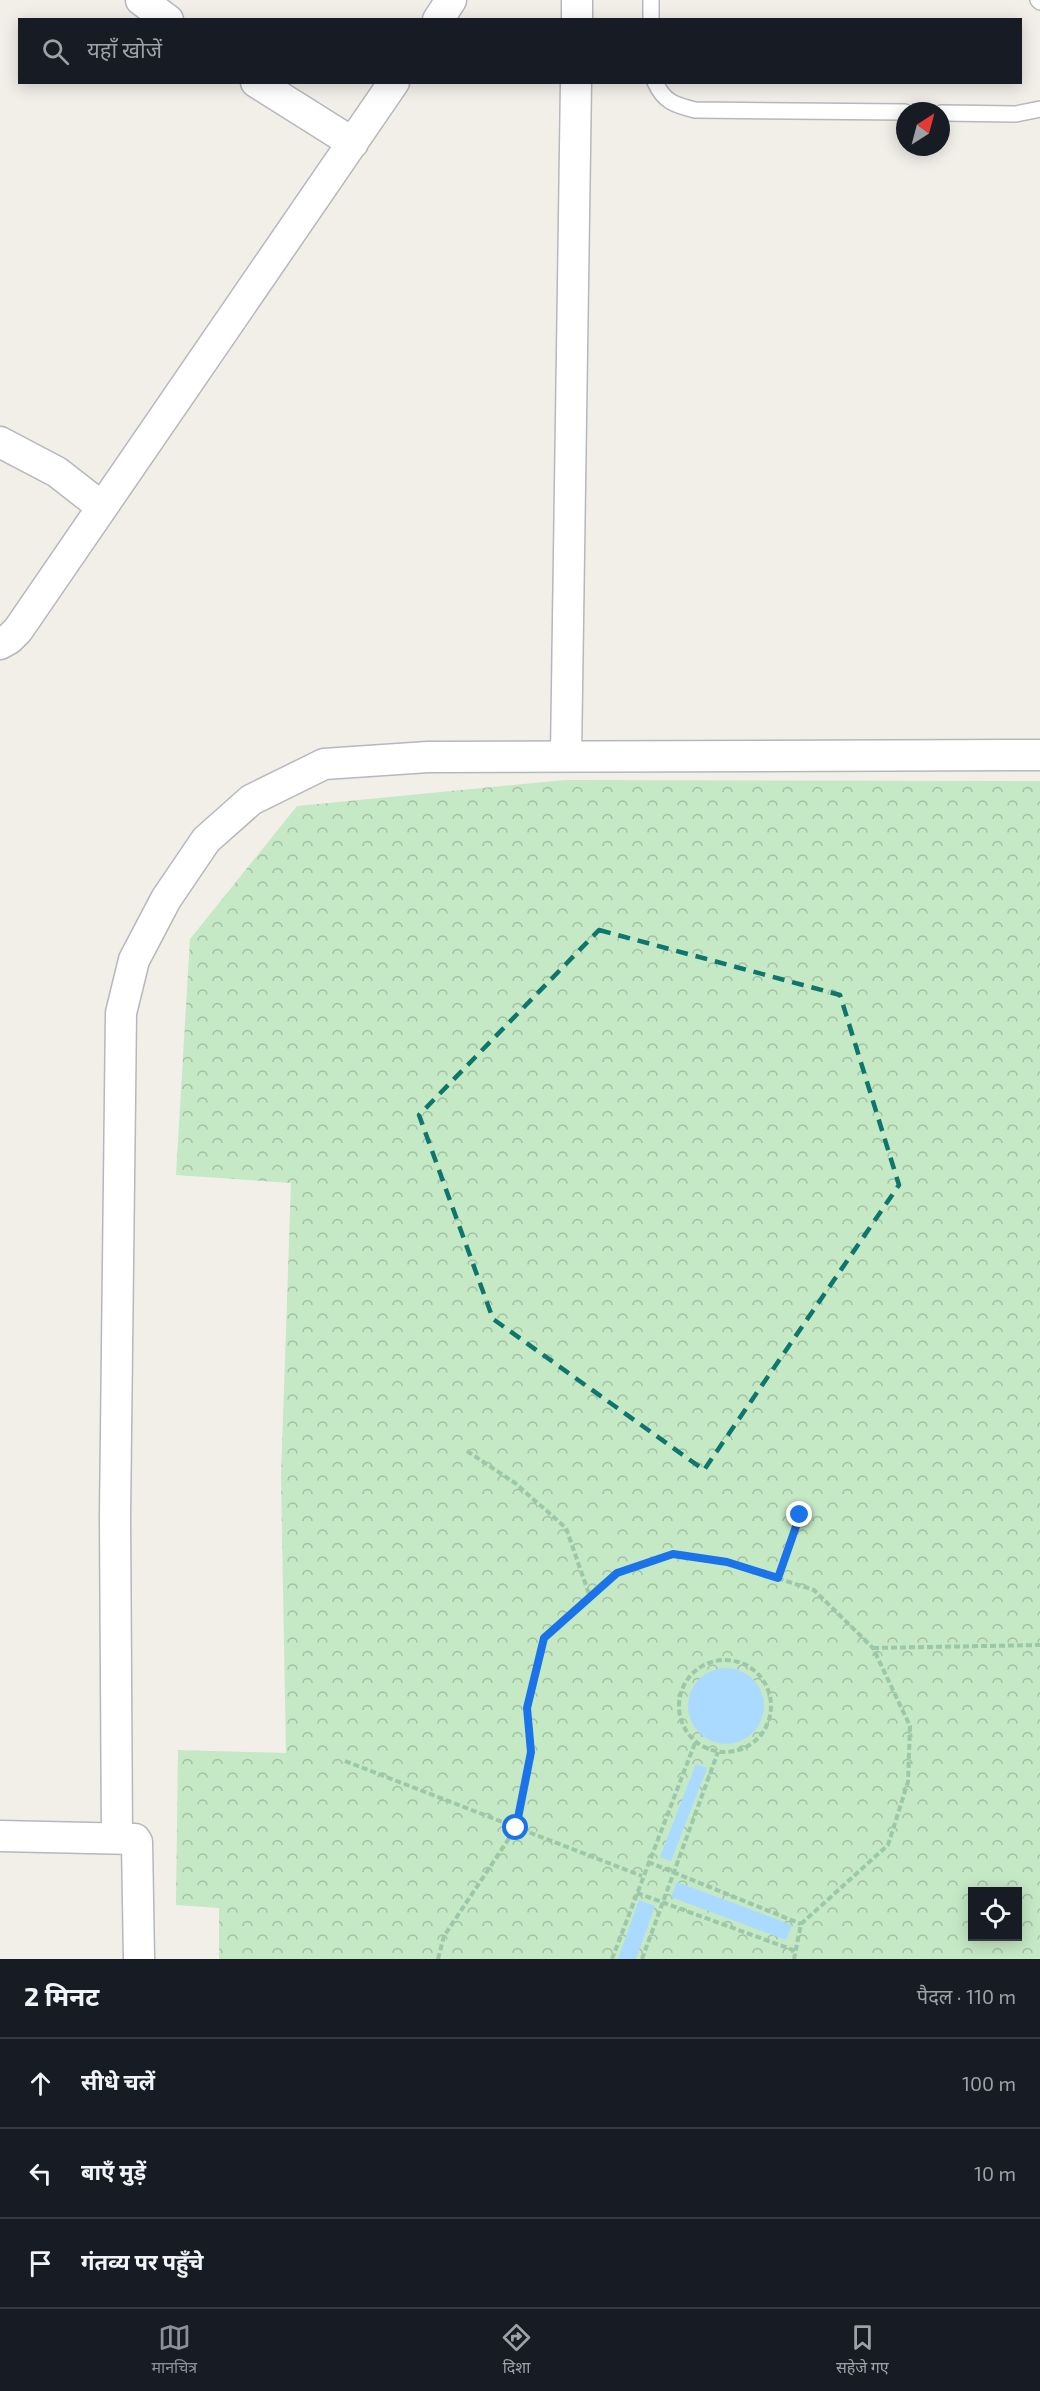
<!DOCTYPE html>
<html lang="hi">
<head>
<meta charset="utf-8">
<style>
  body { margin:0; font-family:"Exo 2","Noto Sans Devanagari",sans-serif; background:#20242c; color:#f1f3f6 }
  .controls { position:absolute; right:18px; bottom:18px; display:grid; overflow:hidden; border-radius:0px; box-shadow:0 3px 15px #0003 }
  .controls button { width:54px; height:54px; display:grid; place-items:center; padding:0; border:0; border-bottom:2px solid #363941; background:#171b24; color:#f1f3f6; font:30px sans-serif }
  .compass { position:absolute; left:896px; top:102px; width:54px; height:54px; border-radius:50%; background:#171b24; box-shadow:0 3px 15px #0003; rotate:36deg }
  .stop { position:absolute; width:18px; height:18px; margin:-14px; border:4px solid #1a73e8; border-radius:50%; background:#fff }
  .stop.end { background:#1a73e8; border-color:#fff; box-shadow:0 2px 6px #0008 }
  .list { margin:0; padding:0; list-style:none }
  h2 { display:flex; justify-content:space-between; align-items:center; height:78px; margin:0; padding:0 24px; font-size:26px }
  h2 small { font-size:20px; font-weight:400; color:#9ea1a6 }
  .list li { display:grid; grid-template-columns:39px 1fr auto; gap:18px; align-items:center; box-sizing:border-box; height:90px; padding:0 24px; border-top:2px solid #363941 }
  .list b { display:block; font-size:22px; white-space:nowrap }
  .list em { font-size:20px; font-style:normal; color:#9ea1a6 }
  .icon { flex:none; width:33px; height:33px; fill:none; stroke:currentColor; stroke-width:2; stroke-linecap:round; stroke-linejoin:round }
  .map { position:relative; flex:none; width:1040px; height:1959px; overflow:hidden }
  .search { position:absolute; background:#171b24; box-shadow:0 3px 15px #0003; left:18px; right:18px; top:18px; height:66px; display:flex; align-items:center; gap:15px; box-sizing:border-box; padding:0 21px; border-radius:0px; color:#9ea1a6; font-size:22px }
  .sheet { height:348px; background:#171b24 }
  nav { display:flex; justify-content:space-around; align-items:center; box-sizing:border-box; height:84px; border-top:2px solid #363941; background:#171b24; font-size:16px; color:#9ea1a6 }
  nav a { display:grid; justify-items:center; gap:3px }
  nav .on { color:#8c9099 }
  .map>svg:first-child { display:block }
  .forest { fill:url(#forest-crowns); fill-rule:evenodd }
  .water { fill:#aadaff }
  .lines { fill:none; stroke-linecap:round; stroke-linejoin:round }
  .service-casing { stroke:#b5b8bc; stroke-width:18 }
  .minor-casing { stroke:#b5b8bc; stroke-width:33 }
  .path { stroke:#9cc7a9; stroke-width:4; stroke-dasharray:6 3; stroke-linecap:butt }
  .service { stroke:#fff; stroke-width:15 }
  .minor { stroke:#fff; stroke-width:30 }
  .route { stroke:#1a73e8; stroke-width:8 }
  .marked { fill:none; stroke:#0f766e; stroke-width:4.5; stroke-dasharray:12 8; stroke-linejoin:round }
</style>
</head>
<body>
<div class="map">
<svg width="1040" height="1959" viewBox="0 0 1040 1959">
  <defs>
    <pattern id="forest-crowns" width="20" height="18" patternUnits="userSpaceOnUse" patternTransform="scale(1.5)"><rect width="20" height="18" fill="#c5e8c5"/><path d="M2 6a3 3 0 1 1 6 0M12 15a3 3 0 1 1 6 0" fill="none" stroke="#a3c0a4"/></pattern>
  </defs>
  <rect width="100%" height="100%" fill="#f1efe8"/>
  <path class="forest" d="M 565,780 L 1040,781 L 1040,1959 L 219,1959 L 219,1908 L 176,1905 L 178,1750 L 286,1753 L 281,1477 L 291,1183 L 176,1175 L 190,939 L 297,806 ZM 972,1892 L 1018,1892 L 1018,1936 L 972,1936 Z"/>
  <path class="water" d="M688 1706a38 38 0 1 1 76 0a38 38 0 1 1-76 0Z
    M 696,1764 L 707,1768 L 671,1861 L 660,1857 Z
    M 677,1882 L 792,1925 L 786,1940 L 671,1897 Z
    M 639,1900 L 655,1906 L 636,1959 L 618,1959 Z"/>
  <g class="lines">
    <g class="service-casing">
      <path id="service" d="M 651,0 L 651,20
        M 1038,0 L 1040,2
        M 655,82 C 664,102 675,105 695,110 L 905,112
        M 941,113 L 1016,114 L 1040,109"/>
    </g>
    <g class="minor-casing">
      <path id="minor" d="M 141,0 L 168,20
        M 438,20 L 451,0
        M 577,20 L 577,0
        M 256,82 L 353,143
        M 0,442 L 57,472 L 102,507
        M 0,644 L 9,639 L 18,630 L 394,82
        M 566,756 L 576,82
        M 0,1836 L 135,1839 L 137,1842 L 139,1959
        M 117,1838 L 115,1516 L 121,1013 L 134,960 L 166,899 L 206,840 L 251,800 L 324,764 L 428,757 L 1040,755"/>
    </g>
    <path class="path" d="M 467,1451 L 515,1483 L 566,1528 L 590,1597
      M 778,1578 L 800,1515
      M 873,1648 L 1040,1645
      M679 1706a46 46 0 1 1 92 0a46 46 0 1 1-92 0Z
      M 345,1761 L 642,1876
      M 648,1862 L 801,1924
      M 637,1893 L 796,1951
      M 438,1959 L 444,1936 L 516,1828 L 531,1752 L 527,1708 L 545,1638 L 617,1573 L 673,1553 L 727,1562 L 814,1590 L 873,1648 L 910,1726 L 908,1782 L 888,1845 L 801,1924 L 794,1959
      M 612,1959 L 695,1743
      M 642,1959 L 718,1752"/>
    <use href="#service" class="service"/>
    <use href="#minor" class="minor"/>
  </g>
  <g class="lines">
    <path class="route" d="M 516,1828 L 531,1752 L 527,1708 L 544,1638 L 617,1573 L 673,1554 L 727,1562 L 778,1578 L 800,1515"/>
  </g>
  <path class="marked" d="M 599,930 L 840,995 L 899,1185 L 704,1470 L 493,1319 L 419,1115 Z"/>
</svg>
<div class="controls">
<button><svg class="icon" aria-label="locate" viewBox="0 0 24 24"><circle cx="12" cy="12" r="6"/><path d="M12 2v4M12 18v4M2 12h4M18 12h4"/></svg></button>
</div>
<svg class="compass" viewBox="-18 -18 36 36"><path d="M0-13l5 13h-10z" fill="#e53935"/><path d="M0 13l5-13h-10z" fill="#9ea1a6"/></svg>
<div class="stop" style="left:516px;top:1828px"></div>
<div class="stop end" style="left:800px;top:1515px"></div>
<div class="search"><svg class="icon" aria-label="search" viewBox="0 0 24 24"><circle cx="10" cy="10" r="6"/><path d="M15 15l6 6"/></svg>यहाँ खोजें</div>
</div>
<section class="sheet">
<h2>2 मिनट<small>पैदल · 110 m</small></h2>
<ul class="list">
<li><svg class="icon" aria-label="ahead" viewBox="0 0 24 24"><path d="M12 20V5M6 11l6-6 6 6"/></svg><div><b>सीधे चलें</b></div><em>100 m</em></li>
<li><svg class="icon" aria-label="left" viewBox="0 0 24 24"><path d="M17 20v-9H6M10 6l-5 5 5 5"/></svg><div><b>बाएँ मुड़ें</b></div><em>10 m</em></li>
<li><svg class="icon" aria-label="arrive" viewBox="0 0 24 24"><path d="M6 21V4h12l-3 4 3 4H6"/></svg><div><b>गंतव्य पर पहुँचे</b></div></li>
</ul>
</section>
<nav>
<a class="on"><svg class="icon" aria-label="map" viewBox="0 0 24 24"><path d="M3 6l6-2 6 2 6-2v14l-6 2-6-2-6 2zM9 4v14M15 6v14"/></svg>मानचित्र</a>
<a><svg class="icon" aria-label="directions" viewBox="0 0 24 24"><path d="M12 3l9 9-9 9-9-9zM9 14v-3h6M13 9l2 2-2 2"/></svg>दिशा</a>
<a><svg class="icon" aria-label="saved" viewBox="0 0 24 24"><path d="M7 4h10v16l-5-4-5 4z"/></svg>सहेजे गए</a>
</nav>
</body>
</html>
